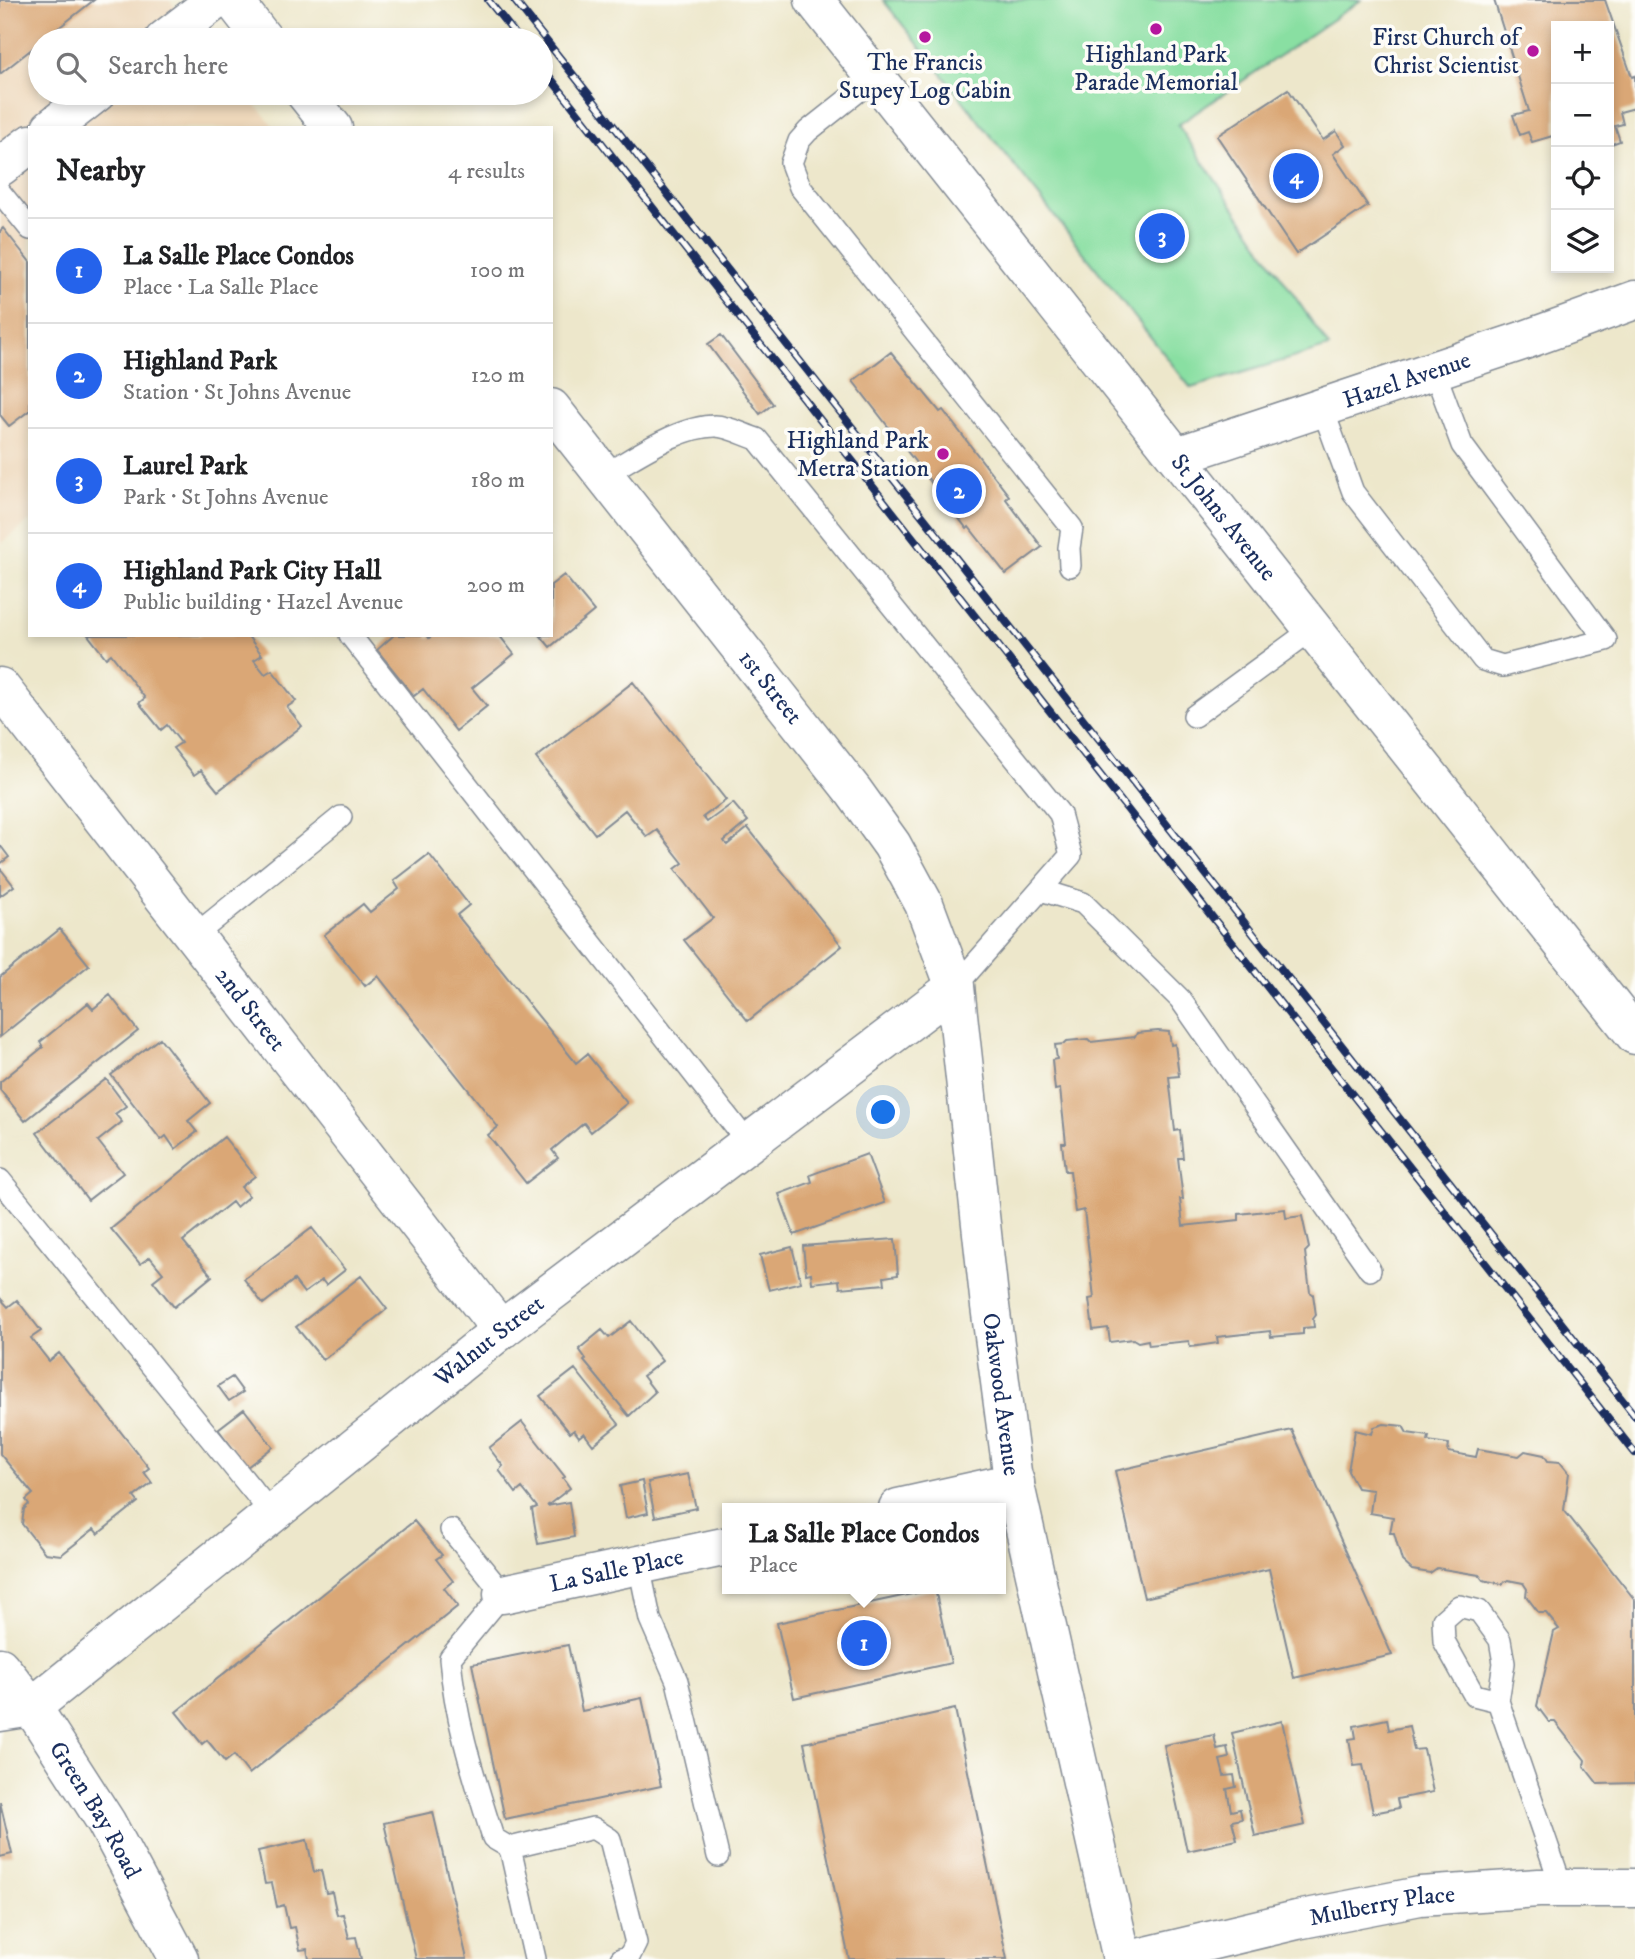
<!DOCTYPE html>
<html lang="en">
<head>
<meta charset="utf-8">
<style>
  body { margin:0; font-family:"IM FELL DW Pica",serif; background:#f2f2f2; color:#202124 }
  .controls { position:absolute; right:21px; top:21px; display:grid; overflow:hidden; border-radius:0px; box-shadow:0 4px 10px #0003 }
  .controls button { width:63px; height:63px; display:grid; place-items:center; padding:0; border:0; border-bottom:2px solid #e0e0e0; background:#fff; color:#202124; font:35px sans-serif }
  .you { position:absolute; left:884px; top:1113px; width:24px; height:24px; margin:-18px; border:5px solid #fff; border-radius:50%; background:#1a73e8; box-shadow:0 0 0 10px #1a73e833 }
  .badge { display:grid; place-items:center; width:46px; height:46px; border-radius:50%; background:#2563eb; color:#fff; font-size:23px; font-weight:700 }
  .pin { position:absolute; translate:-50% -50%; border:4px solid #fff; box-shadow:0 2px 7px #0006 }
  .popup { position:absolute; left:722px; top:1503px; width:284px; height:91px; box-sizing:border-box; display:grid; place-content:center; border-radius:0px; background:#fff; filter:drop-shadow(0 2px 5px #0005); font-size:23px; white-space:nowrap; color:#757577 }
  .popup b { font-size:26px; color:#202124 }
  .popup::after { content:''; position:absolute; left:50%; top:100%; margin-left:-14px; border:14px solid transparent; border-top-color:#fff }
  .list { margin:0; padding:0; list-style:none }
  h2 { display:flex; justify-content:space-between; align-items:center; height:91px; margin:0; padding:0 28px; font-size:30px }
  h2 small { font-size:23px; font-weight:400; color:#757577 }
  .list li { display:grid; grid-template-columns:46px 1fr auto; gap:21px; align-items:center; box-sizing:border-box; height:105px; padding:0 28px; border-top:2px solid #e0e0e0 }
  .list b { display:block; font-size:26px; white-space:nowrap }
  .list p { margin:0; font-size:23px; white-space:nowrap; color:#757577 }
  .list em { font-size:23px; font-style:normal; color:#757577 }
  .icon { flex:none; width:38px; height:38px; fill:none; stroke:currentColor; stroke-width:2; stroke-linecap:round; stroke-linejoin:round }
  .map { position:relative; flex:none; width:1635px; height:1959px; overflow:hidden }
  .search { position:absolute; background:#fff; box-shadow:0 4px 10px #0003; left:28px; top:28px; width:525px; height:77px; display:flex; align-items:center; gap:18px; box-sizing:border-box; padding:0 24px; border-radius:38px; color:#757577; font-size:26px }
  .panel { position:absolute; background:#fff; box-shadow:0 4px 10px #0003; left:28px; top:126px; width:525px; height:511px; border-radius:0px }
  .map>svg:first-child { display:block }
  .built { fill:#edd7ba }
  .green { fill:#89dfa2; stroke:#528780; stroke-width:2 }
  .building { fill:#daa776 }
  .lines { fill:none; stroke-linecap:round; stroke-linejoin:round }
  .lane-casing { stroke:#848b94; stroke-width:24 }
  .street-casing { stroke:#848b94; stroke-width:41 }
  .secondary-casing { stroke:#848b94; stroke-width:41 }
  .lane { stroke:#fff; stroke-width:21 }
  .street { stroke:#fff; stroke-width:38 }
  .secondary { stroke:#fff; stroke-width:38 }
  .rail-casing { stroke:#1b2f5e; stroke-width:8 }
  .rail { stroke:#fdfcf7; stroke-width:5; stroke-dasharray:16; stroke-linecap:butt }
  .poi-dot { fill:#b5179e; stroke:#fdfcf7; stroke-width:2.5 }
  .labels { text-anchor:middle; stroke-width:7; stroke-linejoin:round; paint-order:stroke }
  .poi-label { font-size:24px; fill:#1b2f5e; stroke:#fdfcf7; text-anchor:end }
  .street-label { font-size:24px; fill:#1b2f5e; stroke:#fdfcf7 }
</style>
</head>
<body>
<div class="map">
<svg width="1635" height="1959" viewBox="0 0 1635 1959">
  <rect width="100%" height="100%" fill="#fdfcf7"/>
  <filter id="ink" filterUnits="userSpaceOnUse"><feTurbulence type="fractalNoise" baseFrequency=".0143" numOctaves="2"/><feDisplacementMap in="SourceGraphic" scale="14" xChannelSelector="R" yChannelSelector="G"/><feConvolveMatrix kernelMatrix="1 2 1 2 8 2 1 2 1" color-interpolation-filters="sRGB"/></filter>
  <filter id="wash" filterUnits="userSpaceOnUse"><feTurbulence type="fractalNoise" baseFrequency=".00686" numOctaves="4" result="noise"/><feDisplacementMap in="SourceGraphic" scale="28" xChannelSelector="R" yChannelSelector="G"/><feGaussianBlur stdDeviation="1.57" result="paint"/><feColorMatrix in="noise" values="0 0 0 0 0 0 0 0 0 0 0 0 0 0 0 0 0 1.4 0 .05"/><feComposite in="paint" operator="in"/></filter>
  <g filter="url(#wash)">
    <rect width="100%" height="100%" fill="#ede7cb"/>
    <path class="built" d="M 0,0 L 169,0 L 203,40 L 40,40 L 40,93 L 246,93 L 275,128 L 30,128 L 30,521 L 0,544 Z"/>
    <path class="green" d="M 883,0 L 1361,0 L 1178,125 L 1329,347 L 1191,388 Z"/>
    <g id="blocks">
      <path class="building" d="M 0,0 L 94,0 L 0,74 Z
        M 1494,0 L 1605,0 L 1632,77 L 1635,76 L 1635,108 L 1620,112 L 1623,124 L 1615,126 L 1620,141 L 1609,145 L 1609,26 L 1556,26 L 1556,135 L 1532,142 L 1528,132 L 1520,135 L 1513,115 L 1529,111 Z
        M 1288,89 L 1323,140 L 1336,131 L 1345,145 L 1333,154 L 1368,206 L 1296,254 L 1217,136 Z
        M 3,228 L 30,262 L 30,410 L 9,426 L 0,415 L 0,231 Z
        M 721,335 L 773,404 L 760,414 L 708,344 Z
        M 891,352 L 940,412 L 943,410 L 1009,496 L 1006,499 L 1042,547 L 1006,574 L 969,527 L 967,529 L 853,381 Z
        M 564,575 L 594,611 L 550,647 L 540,635 L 551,635 L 551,585 Z
        M 88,635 L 247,635 L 262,655 L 254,660 L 265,674 L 272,670 L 296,701 L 287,707 L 302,726 L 218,791 L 201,770 L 194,775 L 173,748 L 181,743 L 167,725 L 161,730 L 139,703 L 145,698 L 111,654 L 106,658 Z
        M 394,635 L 427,635 L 429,638 L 433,635 L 499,635 L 514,654 L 472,688 L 487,706 L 456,731 L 423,689 L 414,696 L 377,650 Z
        M 633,682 L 726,800 L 703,817 L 707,822 L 733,803 L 748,821 L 724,841 L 727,845 L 748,828 L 842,946 L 748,1021 L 684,940 L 713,918 L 675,869 L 683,863 L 657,830 L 647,837 L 625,810 L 595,834 L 536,758 Z
        M 0,845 L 9,857 L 0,864 Z
        M 429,854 L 469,905 L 457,915 L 576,1063 L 587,1054 L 627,1103 L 591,1132 L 584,1123 L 552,1150 L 558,1158 L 526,1183 L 488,1135 L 498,1127 L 378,976 L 365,986 L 324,935 L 363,904 L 370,912 L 399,889 L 394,881 Z
        M 0,868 L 14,886 L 0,896 Z
        M 60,929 L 89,965 L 0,1037 L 0,977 Z
        M 110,995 L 138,1031 L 25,1121 L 0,1090 L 0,1082 L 43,1047 L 40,1042 L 88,1003 L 93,1009 Z
        M 1158,1031 L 1169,1032 L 1171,1045 L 1175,1044 L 1179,1076 L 1169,1077 L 1175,1131 L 1180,1130 L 1183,1158 L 1178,1158 L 1183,1199 L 1180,1199 L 1183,1226 L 1239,1220 L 1239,1214 L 1285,1209 L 1286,1218 L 1302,1216 L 1309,1248 L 1305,1252 L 1310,1292 L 1313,1294 L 1316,1315 L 1313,1319 L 1314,1327 L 1303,1328 L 1303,1334 L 1271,1337 L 1270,1331 L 1217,1337 L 1218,1343 L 1190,1347 L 1189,1341 L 1149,1345 L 1148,1340 L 1138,1342 L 1133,1339 L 1110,1342 L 1108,1328 L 1093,1330 L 1089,1299 L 1094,1298 L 1084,1210 L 1075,1212 L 1070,1171 L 1065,1171 L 1062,1143 L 1066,1143 L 1060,1089 L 1055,1090 L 1052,1060 L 1057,1059 L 1055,1045 L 1064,1044 L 1067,1041 L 1088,1039 L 1091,1042 L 1135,1037 L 1137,1033 Z
        M 160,1038 L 210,1103 L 188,1121 L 197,1132 L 175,1149 L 166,1136 L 161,1140 L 111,1075 Z
        M 106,1079 L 126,1106 L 115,1114 L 122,1122 L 98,1141 L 123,1173 L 88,1200 L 37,1133 Z
        M 224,1137 L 255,1176 L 241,1187 L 249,1196 L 236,1207 L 232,1202 L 183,1241 L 212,1276 L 174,1307 L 153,1281 L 163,1273 L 150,1257 L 140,1264 L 111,1229 Z
        M 867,1154 L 885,1203 L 794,1235 L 779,1194 L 812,1182 L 810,1175 Z
        M 312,1228 L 345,1270 L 326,1285 L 322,1280 L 304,1293 L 294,1280 L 263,1304 L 244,1279 Z
        M 895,1239 L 898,1275 L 884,1277 L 885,1284 L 840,1288 L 839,1280 L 812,1283 L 811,1273 L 806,1274 L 803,1246 Z
        M 792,1247 L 801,1282 L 769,1290 L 760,1255 Z
        M 361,1276 L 387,1309 L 323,1360 L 296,1327 Z
        M 0,1298 L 8,1307 L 17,1300 L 41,1331 L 31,1338 L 49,1361 L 59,1353 L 149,1468 L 144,1472 L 152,1483 L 134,1497 L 138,1502 L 98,1534 L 94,1529 L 61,1555 L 45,1553 L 22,1524 L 24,1509 L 29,1504 L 26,1500 L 33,1494 L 0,1454 Z
        M 631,1321 L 662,1361 L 643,1376 L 655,1392 L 629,1416 L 584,1361 L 586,1359 L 579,1349 L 602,1330 L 609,1338 Z
        M 575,1369 L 619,1424 L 593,1445 L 584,1433 L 579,1437 L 574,1430 L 570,1433 L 540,1396 Z
        M 232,1377 L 243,1392 L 229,1401 L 218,1386 Z
        M 244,1409 L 273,1447 L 247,1467 L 218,1429 Z
        M 522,1422 L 565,1477 L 563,1478 L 570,1488 L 547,1506 L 569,1502 L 574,1537 L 538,1544 L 532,1509 L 537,1507 L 522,1488 L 516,1493 L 499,1470 L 503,1466 L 489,1448 Z
        M 1384,1424 L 1403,1426 L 1407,1433 L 1429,1436 L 1428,1441 L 1449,1444 L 1448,1452 L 1476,1457 L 1478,1449 L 1519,1456 L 1525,1451 L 1544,1455 L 1548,1461 L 1560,1462 L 1569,1473 L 1564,1510 L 1635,1600 L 1635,1783 L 1598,1784 L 1584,1766 L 1585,1760 L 1555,1722 L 1549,1722 L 1537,1706 L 1554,1632 L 1559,1629 L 1546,1613 L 1539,1613 L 1526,1596 L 1527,1589 L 1523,1583 L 1508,1580 L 1502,1584 L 1483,1580 L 1479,1575 L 1437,1568 L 1430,1573 L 1412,1570 L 1402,1561 L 1394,1533 L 1390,1533 L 1393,1517 L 1370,1513 L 1373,1490 L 1357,1488 L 1348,1471 L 1355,1430 L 1372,1434 L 1374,1427 Z
        M 1292,1430 L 1392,1655 L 1294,1678 L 1269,1569 L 1144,1598 L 1115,1471 Z
        M 688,1474 L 696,1508 L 655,1517 L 648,1482 Z
        M 642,1481 L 648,1513 L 626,1518 L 620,1486 Z
        M 414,1521 L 442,1555 L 436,1559 L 453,1581 L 444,1588 L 458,1606 L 249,1774 L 234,1755 L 225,1762 L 207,1740 L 202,1744 L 176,1712 Z
        M 935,1589 L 951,1663 L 794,1698 L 777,1623 Z
        M 568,1645 L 582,1711 L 642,1698 L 661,1786 L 505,1819 L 472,1664 Z
        M 955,1709 L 1007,1959 L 849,1959 L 804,1743 Z
        M 1387,1719 L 1389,1730 L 1409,1726 L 1414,1750 L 1424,1749 L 1433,1792 L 1397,1799 L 1399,1808 L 1373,1813 L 1363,1765 L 1354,1766 L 1349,1739 L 1356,1738 L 1354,1726 Z
        M 1282,1721 L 1305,1825 L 1255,1836 L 1232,1733 Z
        M 1214,1735 L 1217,1749 L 1227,1747 L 1229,1758 L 1220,1760 L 1224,1776 L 1234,1775 L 1236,1787 L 1227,1789 L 1231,1811 L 1240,1809 L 1242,1819 L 1232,1821 L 1237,1840 L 1187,1851 L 1164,1745 Z
        M 0,1802 L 12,1854 L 0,1857 Z
        M 433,1812 L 467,1959 L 416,1959 L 384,1823 Z
        M 307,1840 L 314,1872 L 321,1870 L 326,1893 L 332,1892 L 337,1915 L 343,1914 L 349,1938 L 356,1937 L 361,1959 L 309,1959 L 307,1949 L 300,1950 L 295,1927 L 289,1928 L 284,1905 L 277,1907 L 272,1883 L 265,1884 L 258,1851 Z"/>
    </g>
  </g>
  <g filter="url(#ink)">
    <use href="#blocks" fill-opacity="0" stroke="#848b94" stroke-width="2"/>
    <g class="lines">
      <g class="lane-casing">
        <path id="lane" d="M 876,77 L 808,131 L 799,141 L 791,163 L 800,187 L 1072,528 L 1069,548 L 1070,566
          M 0,192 L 30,229
          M 1322,407 L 1353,492 L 1483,660 L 1503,666 L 1606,640 L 1462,445 L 1434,370
          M 603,475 C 635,458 678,426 715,426 C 728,426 744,435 757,439 L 1060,814 L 1071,855 L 955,987
          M 350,635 L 748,1143
          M 1194,716 L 1314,628
          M 1041,890 L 1083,903 L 1180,999 L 1370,1270
          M 194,936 L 341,817
          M 0,1180 L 272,1514
          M 451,1530 L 503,1594 L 450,1658 C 455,1720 475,1780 493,1838 L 510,1848 L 593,1828 L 610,1839 L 636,1943 L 629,1957 L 621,1959
          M 639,1565 L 650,1619 L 677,1681 L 718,1856
          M 1498,1701 L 1474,1695 L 1444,1641 L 1443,1620 L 1459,1606 L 1479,1611 L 1500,1640 L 1504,1663 L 1498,1701 L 1562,1888
          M 510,1848 L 535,1959"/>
      </g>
      <g class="street-casing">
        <g id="street">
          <path id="s1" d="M 1177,456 L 1522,341 L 1635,300"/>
          <path id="s2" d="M 0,687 L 501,1330"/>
          <path d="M 898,1508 L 1015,1482"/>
          <path id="s3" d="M 503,1594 L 728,1546"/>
          <path id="s4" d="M 0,1712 L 32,1707 L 501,1330 L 955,987"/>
        </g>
      </g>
      <g class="secondary-casing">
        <g id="secondary">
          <path d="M 233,0 L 264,40"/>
          <path id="s5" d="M 814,0 L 1635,1035"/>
          <path d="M 164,40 L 216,0"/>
          <path d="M 305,93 L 333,128"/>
          <path d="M 51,128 L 96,93"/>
          <path d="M 0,167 L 30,144"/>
          <path id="s6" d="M 551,408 L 854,792 L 892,845 L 924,904 L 955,987 L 990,1306 L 1012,1472 L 1122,1959"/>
          <path id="s7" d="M 0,1667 L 32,1707 L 106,1822 L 179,1959"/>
          <path id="s8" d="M 1134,1959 L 1297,1920 L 1420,1896 L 1539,1888 L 1635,1888"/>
        </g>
      </g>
      <use href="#lane" class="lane"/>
      <use href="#street" class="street"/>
      <use href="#secondary" class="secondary"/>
      <g class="rail-casing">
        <path id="rail" d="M 488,0 L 520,40
          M 514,0 L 1635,1416
          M 541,66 L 1635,1453"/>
      </g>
      <use href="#rail" class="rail"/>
    </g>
  </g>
  <g class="poi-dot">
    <circle cx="1156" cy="29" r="7"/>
    <circle cx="925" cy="37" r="7"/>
    <circle cx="1533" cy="51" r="7"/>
    <circle cx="943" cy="454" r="7"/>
  </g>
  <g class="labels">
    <g class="poi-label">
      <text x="1519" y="45">First Church of<tspan x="1519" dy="28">Christ Scientist</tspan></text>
      <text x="1156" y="62" text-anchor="middle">Highland Park<tspan x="1156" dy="28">Parade Memorial</tspan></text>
      <text x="925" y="70" text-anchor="middle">The Francis<tspan x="925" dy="28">Stupey Log Cabin</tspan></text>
      <text x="929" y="448">Highland Park<tspan x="929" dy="28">Metra Station</tspan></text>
    </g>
    <g class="street-label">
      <text dy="8" stroke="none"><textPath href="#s1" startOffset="242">Hazel Avenue</textPath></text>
      <text dy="8" stroke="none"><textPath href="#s5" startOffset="660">St Johns Avenue</textPath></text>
      <text dy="8" stroke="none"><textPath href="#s6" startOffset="355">1st Street</textPath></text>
      <text dy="8" stroke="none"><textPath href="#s2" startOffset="408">2nd Street</textPath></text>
      <text dy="8" stroke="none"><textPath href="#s4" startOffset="618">Walnut Street</textPath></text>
      <text dy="8" stroke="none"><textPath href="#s6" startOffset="1120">Oakwood Avenue</textPath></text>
      <text dy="8" stroke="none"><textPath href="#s3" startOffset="116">La Salle Place</textPath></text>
      <text dy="8" stroke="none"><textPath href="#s7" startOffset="172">Green Bay Road</textPath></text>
      <text dy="8" stroke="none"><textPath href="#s8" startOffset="254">Mulberry Place</textPath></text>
    </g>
  </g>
</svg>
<div class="controls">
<button>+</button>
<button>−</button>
<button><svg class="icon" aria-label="locate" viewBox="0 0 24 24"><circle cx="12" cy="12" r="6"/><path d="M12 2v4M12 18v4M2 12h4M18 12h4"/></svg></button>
<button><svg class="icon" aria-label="layers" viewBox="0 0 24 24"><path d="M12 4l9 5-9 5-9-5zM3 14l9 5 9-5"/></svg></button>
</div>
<div class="you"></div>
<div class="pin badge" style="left:864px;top:1643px">1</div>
<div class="popup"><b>La Salle Place Condos</b>Place</div>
<div class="pin badge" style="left:959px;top:491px">2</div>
<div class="pin badge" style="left:1162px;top:236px">3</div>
<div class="pin badge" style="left:1296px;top:176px">4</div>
<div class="search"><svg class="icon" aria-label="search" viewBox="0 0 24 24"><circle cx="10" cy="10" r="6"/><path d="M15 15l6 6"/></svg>Search here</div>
<section class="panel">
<h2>Nearby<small>4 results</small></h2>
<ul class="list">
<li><span class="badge">1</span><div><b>La Salle Place Condos</b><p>Place · La Salle Place</p></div><em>100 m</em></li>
<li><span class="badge">2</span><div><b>Highland Park</b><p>Station · St Johns Avenue</p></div><em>120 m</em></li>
<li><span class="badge">3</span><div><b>Laurel Park</b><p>Park · St Johns Avenue</p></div><em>180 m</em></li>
<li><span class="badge">4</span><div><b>Highland Park City Hall</b><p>Public building · Hazel Avenue</p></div><em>200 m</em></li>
</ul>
</section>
</div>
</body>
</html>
